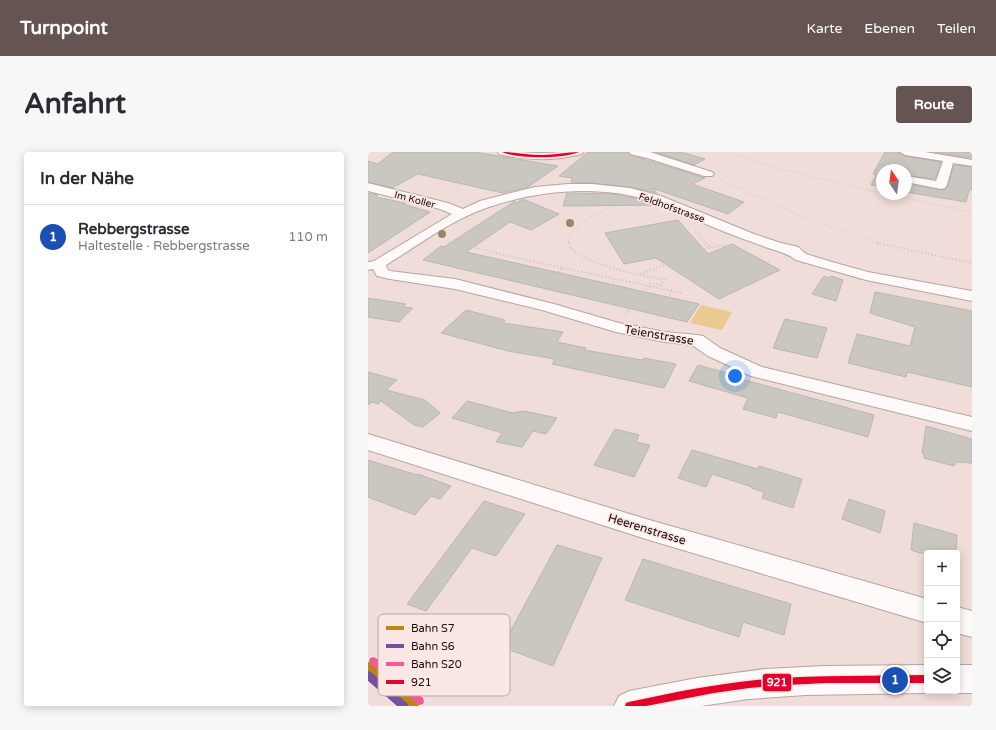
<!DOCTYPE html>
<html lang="de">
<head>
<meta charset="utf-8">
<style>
  body { margin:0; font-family:"Varela Round",sans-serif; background:#f7f7f7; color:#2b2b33 }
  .controls { position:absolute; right:12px; bottom:12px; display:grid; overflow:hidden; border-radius:4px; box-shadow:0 2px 10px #0003 }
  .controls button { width:36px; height:36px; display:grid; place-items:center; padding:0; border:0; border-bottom:1px solid #e1e1e2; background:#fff; color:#2b2b33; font:20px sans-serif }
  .compass { position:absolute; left:508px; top:12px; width:36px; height:36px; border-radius:50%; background:#fff; box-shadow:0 2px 10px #0003; rotate:347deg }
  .you { position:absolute; left:367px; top:224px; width:14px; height:14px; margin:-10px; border:3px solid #fff; border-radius:50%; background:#1a73e8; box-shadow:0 0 0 6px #1a73e833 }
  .badge { display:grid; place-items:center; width:26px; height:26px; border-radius:50%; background:#655451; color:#fff; font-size:13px; font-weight:700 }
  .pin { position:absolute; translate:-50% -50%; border:2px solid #fff; box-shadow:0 1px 4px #0006 }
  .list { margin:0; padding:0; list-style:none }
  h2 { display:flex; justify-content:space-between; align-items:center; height:52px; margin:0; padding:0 16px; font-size:17px }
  h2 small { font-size:13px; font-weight:400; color:#7c7c81 }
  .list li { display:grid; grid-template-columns:26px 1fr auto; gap:12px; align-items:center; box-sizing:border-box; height:64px; padding:0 16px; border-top:1px solid #e1e1e2 }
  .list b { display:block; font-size:15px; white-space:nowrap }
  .list p { margin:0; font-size:13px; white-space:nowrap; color:#7c7c81 }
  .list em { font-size:13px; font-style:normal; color:#7c7c81 }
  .icon { flex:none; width:22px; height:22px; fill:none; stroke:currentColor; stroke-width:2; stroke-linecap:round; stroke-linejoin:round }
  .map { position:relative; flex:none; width:604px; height:554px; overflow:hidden; border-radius:4px }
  header { display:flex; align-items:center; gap:24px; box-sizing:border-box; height:56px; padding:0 20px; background:#655451; color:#fff }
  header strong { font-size:19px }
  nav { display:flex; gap:22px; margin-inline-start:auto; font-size:14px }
  .intro { display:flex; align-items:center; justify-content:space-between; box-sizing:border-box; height:96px; padding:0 24px }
  h1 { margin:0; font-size:28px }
  .button { padding:10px 18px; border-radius:4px; background:#655451; color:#fff; font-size:14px; font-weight:700 }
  main { display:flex; gap:24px; padding:0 24px }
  aside { flex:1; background:#fff; border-radius:4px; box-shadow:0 2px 10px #0003 }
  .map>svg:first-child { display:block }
  .green { fill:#e8ca92 }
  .building { fill:#cac7c0; stroke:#bab7af }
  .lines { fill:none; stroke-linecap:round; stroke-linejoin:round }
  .street-casing { stroke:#b6a5a2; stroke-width:2 }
  .path-far1 { stroke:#cac3c2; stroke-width:1.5; stroke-dasharray:0.5 2; stroke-linecap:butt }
  .path { stroke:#cac3c2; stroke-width:2; stroke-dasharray:1 2.5; stroke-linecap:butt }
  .street { fill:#fdfaf9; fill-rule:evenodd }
  .bus-1-casing { stroke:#fbe7e3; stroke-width:3 }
  .bus-1 { fill:#e4002b; fill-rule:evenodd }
  .rail-1-casing { stroke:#fbe7e3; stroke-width:3 }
  .rail-2-casing { stroke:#fbe7e3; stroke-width:3 }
  .rail-3-casing { stroke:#fbe7e3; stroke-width:3 }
  .rail-1 { fill:#ba880e; fill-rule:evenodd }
  .rail-2 { fill:#7751a1; fill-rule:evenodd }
  .rail-3 { fill:#f05b94; fill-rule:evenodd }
  .tree { fill:#998666 }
  .labels { text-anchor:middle; stroke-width:3.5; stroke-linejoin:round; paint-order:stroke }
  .far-street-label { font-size:10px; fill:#1a0a08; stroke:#fbe7e3 }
  .street-label { font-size:12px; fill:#1a0a08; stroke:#fbe7e3 }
  .key { fill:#fbe7e3; stroke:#b8a5a1; stroke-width:1 }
  .key-label { font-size:11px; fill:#1a0a08 }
  .line-badge { stroke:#fbe7e3; stroke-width:1.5 }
  .badge-label { font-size:11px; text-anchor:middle; font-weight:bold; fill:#fff }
</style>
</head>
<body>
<header>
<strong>Turnpoint</strong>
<nav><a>Karte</a><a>Ebenen</a><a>Teilen</a></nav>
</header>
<div class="intro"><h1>Anfahrt</h1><a class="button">Route</a></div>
<main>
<aside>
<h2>In der Nähe<small></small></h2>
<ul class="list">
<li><span class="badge" style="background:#1a4fb4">1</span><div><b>Rebbergstrasse</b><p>Haltestelle · Rebbergstrasse</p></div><em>110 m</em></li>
</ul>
</aside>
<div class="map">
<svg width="604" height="554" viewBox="0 0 604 554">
  <rect width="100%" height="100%" fill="#f0dcd8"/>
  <path class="green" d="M 333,153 L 364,160 L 354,178 L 322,171 Z"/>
  <path class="building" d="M 25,0 L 106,0 L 190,14 L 160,35 L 135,41 L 50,22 L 24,36 L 0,30 L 0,9 L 10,12 Z
    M 220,0 L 260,0 L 262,3 L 337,26 L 324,32 L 376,50 L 360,62 L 284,36 L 289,41 L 262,35 L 224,31 L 203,30 L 204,26 L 191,24 Z
    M 287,0 L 313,0 L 337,7 L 326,13 Z
    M 517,0 L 531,0 L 537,4 L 573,10 L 567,27 L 538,23 L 538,18 L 514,18 L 514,35 L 503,33 L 508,23 L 505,22 Z
    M 566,0 L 604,0 L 604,6 Z
    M 586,13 L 604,15 L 604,38 L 601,38 L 598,50 L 538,40 L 538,32 L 573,38 L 577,37 L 580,33 Z
    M 0,41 L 10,43 L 8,45 L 37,51 L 35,52 L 62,60 L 0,101 Z
    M 199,41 L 245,42 L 266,46 L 290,53 L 195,54 Z
    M 155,47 L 191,62 L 163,78 L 142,70 L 98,100 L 331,152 L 319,170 L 55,108 L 73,94 L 76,95 L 147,49 L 148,51 Z
    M 310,68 L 340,102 L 364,92 L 412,118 L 351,147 L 288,106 L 256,112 L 237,81 Z
    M 456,124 L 461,126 L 463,124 L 475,128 L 468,149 L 444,142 Z
    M 507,140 L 604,159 L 604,235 L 539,220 L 538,225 L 480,211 L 489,182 L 542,194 L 547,175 L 502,161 Z
    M 0,146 L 38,152 L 35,155 L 45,156 L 31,170 L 0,165 Z
    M 98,158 L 137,168 L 135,171 L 195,180 L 189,190 L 218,196 L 216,198 L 274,208 L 276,206 L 308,212 L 296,236 L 184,212 L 187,207 L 140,199 L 73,181 Z
    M 417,167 L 459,176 L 449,206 L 405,196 Z
    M 330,213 L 363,222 L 362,224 L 506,263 L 500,285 L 410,260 L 408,266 L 375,257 L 380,246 L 321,229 Z
    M 0,220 L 29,228 L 18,238 L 57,248 L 72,261 L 55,275 L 46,273 L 13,249 L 10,252 L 4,250 L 0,253 Z
    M 99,249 L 145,261 L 156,259 L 189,266 L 178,282 L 165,279 L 154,295 L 128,290 L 134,281 L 84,266 Z
    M 558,274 L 604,287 L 604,311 L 588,310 L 586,314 L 556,306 L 556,302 L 554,301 Z
    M 247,277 L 271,283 L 268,290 L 282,293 L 266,325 L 226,313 Z
    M 324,298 L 390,317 L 391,314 L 434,327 L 425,356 L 394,346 L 396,340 L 383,336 L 384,335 L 344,322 L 338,335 L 310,326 Z
    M 0,308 L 49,323 L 50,322 L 83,334 L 72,347 L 63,344 L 47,363 L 0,345 Z
    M 481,347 L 517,359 L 512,381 L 474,367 Z
    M 116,349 L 157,362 L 128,404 L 104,396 L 58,459 L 39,452 Z
    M 546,371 L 589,383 L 588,401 L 552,401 L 543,398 Z
    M 189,393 L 234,406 L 185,514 L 134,495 Z
    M 275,407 L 423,452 L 416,483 L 375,470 L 371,485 L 257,448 Z"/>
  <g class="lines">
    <g class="street-casing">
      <path id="street" d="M 130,0 L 173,1 L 215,0 L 214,2 C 186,9 159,9 131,2 Z
        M 261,0 L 282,0 L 344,20 L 346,22 L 344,24 L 336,24 L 279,6 L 262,2 Z
        M 532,0 L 557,0 L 604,8 L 604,14 L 585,11 L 579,33 L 577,36 L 573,37 L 538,30 L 538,24 L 568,29 L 575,9 L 537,3 Z
        M 0,31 L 80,51 L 95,57 L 112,49 L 167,35 L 200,32 L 224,32 L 262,36 L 293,44 L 386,82 L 413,91 L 430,95 L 438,102 L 464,110 L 500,120 L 604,139 L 604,149 L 498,128 L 428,108 C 418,100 407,99 395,94 C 381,89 367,84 352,78 C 330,69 308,58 285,50 C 236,32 170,38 121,55 C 84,67 51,93 18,113 L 20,118 L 22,119 L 87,127 L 186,152 L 251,171 L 297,180 L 329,183 L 335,184 L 352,196 L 394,215 L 604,265 L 604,279 L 383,224 L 340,204 L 324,193 L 297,190 L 248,180 L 174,158 L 87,137 L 22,127 L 9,124 L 5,117 L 0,118 L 0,110 L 6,109 L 84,62 L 72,57 L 0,39 Z
        M 0,282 L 278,367 L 559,447 L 559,471 L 278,387 L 0,298 Z
        M 589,455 L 604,459 L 604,485 L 589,481 Z
        M 559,513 L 559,539 L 564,539 L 559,541 L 437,543 L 380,547 L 333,554 L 246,554 L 251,544 L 261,539 L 329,526 L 397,517 L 457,514 Z
        M 589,513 L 604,513 L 604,541 L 589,541 L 584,539 L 589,539 Z"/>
    </g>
    <path class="path-far1" d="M 355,0 L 428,21 L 514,41
      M 249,15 L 264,16 L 289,22
      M 240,24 L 250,14 L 253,6
      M 353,28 L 449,71 L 513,92
      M 79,40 L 93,32
      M 517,42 L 604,60
      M 276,75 L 289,92
      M 328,79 L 339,92
      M 76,88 L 91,92
      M 328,89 L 335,87
      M 201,92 C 198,70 234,63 247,52"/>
    <path class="path" d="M 87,91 L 144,105 L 314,141
      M 201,91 C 204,111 278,124 297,128 L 293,133 L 283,131 L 258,162
      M 338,91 L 343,96
      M 509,91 L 604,111
      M 91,98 L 96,94
      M 329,99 L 370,125
      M 299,105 L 359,92
      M 398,111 L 403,108
      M 190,120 L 194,116
      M 272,122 L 301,111 L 302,109 L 288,91
      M 243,133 L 248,127
      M 300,146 L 304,139"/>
    <use href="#street" class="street"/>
    <g class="bus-1-casing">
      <path id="bus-1" d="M 134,0 C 147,0 160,3 174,3 C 187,3 199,0 211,0 C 194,7 151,7 134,0 Z
        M 559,523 L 559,531 L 458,531 L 418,533 L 381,536 L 346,541 L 278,554 L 257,554 L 258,551 L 261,550 C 306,540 352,531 398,527 C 452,523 505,524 559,523 Z"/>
    </g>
    <use href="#bus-1" class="bus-1"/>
    <g class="rail-1-casing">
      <path id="rail-1" d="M 0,510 L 3,511 L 50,551 L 51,554 L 40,554 L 0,520 Z"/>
    </g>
    <g class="rail-2-casing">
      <path id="rail-2" d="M 0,519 L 3,520 L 39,551 L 40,554 L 29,554 L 0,529 Z"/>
    </g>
    <g class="rail-3-casing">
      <path id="rail-3" d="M 5,505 L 8,506 L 55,546 L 56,549 L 55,552 L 52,553 L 49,552 L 2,512 L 1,509 L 2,506 Z"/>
    </g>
    <use href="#rail-1" class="rail-1"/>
    <use href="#rail-2" class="rail-2"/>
    <use href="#rail-3" class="rail-3"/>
  </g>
  <g class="tree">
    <circle cx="202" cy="71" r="4"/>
    <circle cx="74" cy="82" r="4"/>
  </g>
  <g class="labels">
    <g class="far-street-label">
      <text transform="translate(47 47) rotate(15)" y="4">Im Koller</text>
      <text transform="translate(304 55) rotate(20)" y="4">Feldhofstrasse</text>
    </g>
    <g class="street-label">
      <text transform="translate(291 183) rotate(10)" y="4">Teienstrasse</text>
      <text transform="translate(279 377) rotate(17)" y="4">Heerenstrasse</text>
    </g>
  </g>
  <rect x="10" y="462" width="132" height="82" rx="6" class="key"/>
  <rect x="18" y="474" width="18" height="4" fill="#ba880e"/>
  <rect x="18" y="492" width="18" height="4" fill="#7751a1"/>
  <rect x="18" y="510" width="18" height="4" fill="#f05b94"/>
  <rect x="18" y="528" width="18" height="4" fill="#e4002b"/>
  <g class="key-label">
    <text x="43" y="480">Bahn S7</text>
    <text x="43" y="498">Bahn S6</text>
    <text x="43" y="516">Bahn S20</text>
    <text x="43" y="534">921</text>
  </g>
  <rect class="line-badge" x="394" y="521" width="30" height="19" rx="4" fill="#e4002b"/>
  <g class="badge-label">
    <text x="409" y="534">921</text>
  </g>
</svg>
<div class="controls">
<button>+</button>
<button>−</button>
<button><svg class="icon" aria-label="locate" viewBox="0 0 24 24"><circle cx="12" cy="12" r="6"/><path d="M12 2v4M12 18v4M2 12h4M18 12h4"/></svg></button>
<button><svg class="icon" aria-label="layers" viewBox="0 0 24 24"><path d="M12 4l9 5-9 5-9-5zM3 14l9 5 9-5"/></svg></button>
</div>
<svg class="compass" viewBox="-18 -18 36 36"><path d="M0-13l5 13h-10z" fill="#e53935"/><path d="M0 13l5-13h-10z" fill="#7c7c81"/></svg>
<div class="you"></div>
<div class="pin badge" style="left:527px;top:528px;background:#1a4fb4">1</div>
</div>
</main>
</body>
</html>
